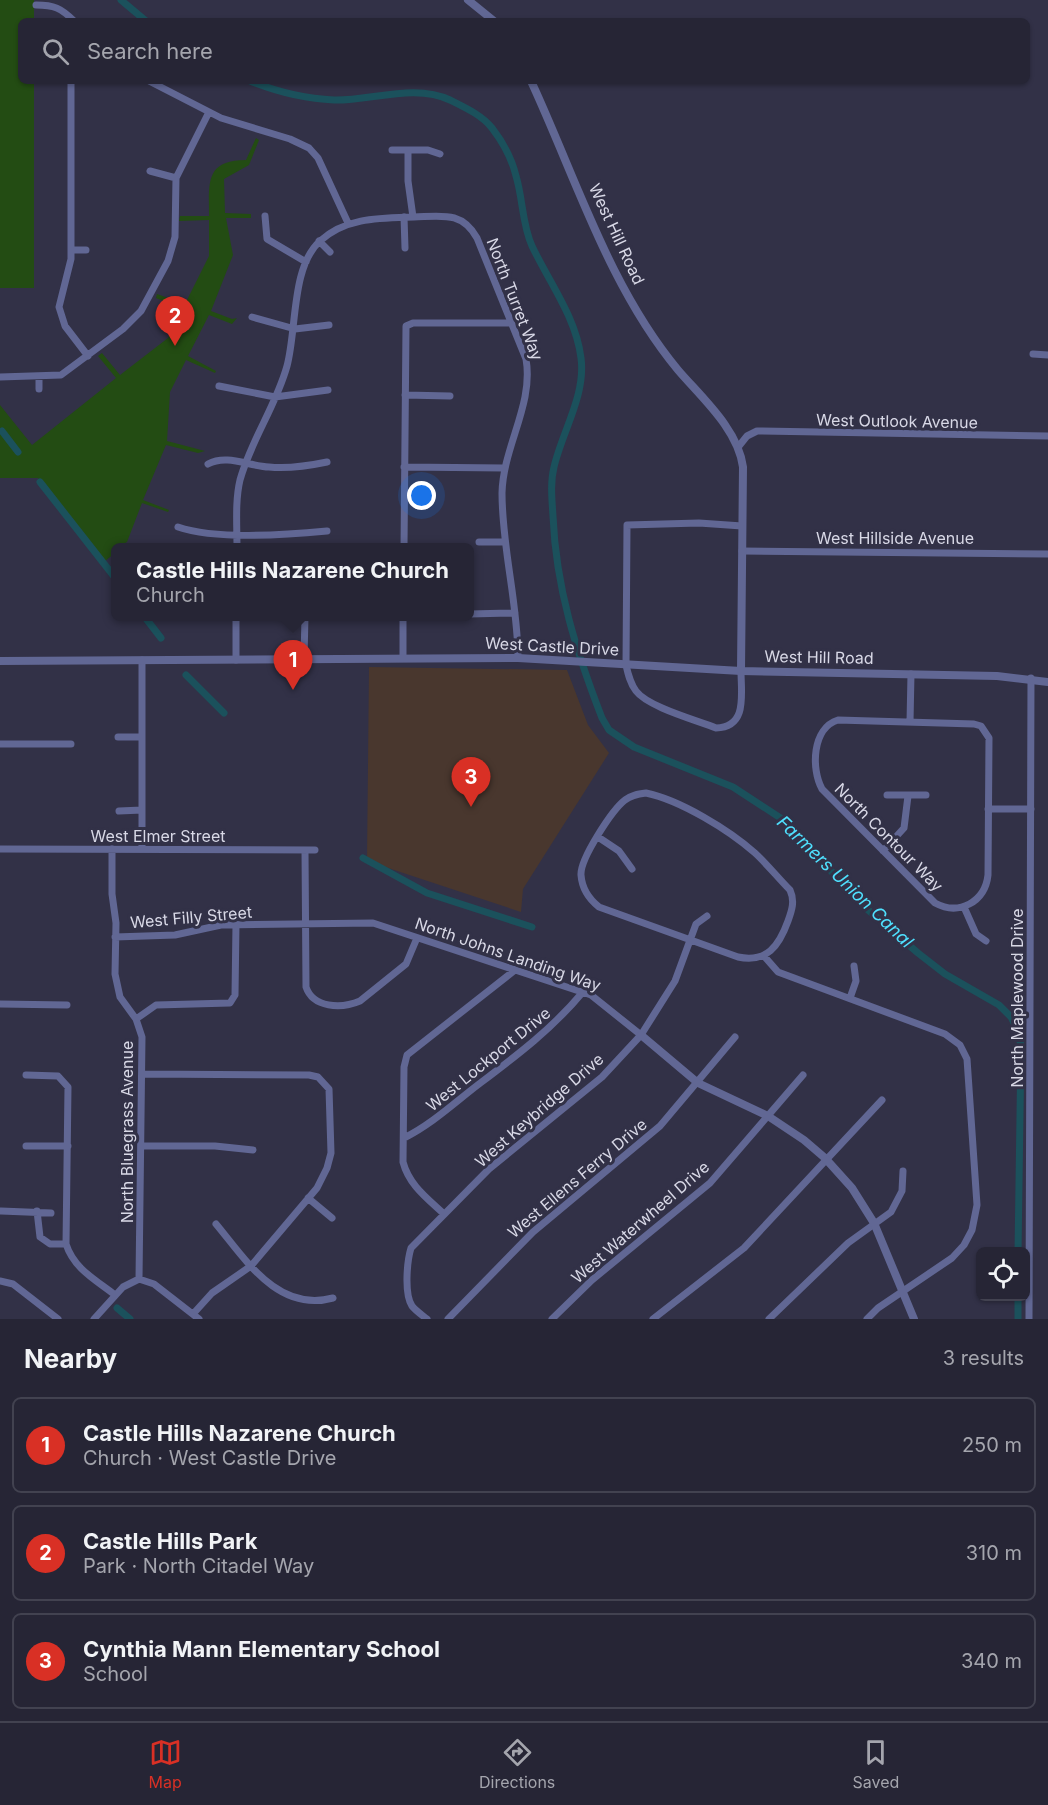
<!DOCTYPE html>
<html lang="en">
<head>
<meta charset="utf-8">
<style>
  body { margin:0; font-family:Inter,sans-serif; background:#323141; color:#f1f3f6 }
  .controls { position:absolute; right:18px; bottom:18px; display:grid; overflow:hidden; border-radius:9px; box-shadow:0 2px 4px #0004 }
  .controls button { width:54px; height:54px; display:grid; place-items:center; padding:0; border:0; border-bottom:2px solid #424250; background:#262535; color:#f1f3f6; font:30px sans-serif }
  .you { position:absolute; left:422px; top:496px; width:21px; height:21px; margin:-15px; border:4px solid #fff; border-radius:50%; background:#1a73e8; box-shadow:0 0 0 9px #1a73e833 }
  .badge { display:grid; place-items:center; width:39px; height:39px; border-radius:50%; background:#d93025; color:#fff; font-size:20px; font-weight:700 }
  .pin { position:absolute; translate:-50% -50px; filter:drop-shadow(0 2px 3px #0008) }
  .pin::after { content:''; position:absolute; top:32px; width:21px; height:18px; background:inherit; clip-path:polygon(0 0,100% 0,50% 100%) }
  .popup { position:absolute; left:111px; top:543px; width:363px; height:78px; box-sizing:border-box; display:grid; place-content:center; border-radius:9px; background:#262535; filter:drop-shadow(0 2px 4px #0005); font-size:20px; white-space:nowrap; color:#a4a5ad }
  .popup b { font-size:22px; color:#f1f3f6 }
  .popup::after { content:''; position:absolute; left:50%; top:100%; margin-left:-12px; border:12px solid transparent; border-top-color:#262535 }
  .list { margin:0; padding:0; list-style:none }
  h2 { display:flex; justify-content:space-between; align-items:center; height:78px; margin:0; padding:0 24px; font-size:26px }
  h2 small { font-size:20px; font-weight:400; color:#a4a5ad }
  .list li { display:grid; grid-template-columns:39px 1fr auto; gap:18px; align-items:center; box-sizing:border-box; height:96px; margin:0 12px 12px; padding:0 12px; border:2px solid #424250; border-radius:9px }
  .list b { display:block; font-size:22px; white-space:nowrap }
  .list p { margin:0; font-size:20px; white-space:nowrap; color:#a4a5ad }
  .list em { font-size:20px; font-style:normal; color:#a4a5ad }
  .icon { flex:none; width:33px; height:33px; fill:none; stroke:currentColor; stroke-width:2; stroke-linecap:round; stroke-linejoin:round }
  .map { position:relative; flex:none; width:1048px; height:1319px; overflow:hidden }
  .search { position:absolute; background:#262535; box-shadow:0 2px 4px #0004; left:18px; right:18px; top:18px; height:66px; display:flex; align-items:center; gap:15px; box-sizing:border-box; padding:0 21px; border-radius:9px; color:#a4a5ad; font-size:22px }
  .sheet { height:402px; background:#262535 }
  nav { display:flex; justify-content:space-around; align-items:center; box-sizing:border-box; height:84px; border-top:2px solid #424250; background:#262535; font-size:16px; color:#a4a5ad }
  nav a { display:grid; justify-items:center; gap:3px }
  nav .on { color:#d93025 }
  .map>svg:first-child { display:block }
  .education { fill:#49372e }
  .green { fill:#234c13 }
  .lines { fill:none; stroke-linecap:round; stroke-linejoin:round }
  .canal { stroke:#1b515c; stroke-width:7 }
  .minor { stroke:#616794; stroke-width:7 }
  .tertiary { stroke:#616794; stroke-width:8 }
  .labels { text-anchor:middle; stroke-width:6; stroke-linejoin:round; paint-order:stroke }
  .street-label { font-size:16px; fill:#d8d8e6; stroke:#323147 }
  .water-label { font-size:18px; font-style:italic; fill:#4fe0fe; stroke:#323147 }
</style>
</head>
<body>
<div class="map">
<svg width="1048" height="1319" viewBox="0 0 1048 1319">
  <rect width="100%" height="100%" fill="#323147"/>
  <path class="education" d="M 369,667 L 567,670 L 588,725 L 609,753 L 523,889 L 521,912 L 367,861 Z"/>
  <path class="green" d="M 0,0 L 34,0 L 34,21 L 21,21 L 21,81 L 34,81 L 34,288 L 0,288 Z
    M 256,138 L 259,140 L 249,165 L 224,179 L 225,213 L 251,214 L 251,218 L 226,218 L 233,255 L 211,311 L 232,319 L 237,318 L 232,324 L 209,315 L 188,356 L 216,371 L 215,373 L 186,360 L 170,392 L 167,441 L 205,451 L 198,453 L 166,445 L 143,500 L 169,510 L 168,512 L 142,503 L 127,542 L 116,548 L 116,552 L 104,562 L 38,478 L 0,478 L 0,405 L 32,445 L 116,378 L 98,356 L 102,353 L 120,375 L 168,338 L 183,309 L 156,298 L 157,294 L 185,304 L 209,256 L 209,220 L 179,221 L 180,216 L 209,216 C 209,183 205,160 246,160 Z"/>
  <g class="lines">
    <path class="canal" d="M 121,0 L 146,21
      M 250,81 C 275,91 306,99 334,100 C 370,101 415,83 450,100 C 464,107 482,115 492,128 C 502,141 512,159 516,176 C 523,199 522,224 532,246 C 549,282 576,317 581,358 C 586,395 562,432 554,467 C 550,483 552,500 553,516 C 556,588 576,651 602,718 L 609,730 L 634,747 L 733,787 L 782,819 L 867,909 L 918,953 L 945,974 L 999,1005 L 1011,1017 L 1018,1031 L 1021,1046 L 1018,1252
      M 2,431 L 18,452
      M 40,482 L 116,579
      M 144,616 L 161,638
      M 186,675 L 224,713
      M 363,858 L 427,893 L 532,927
      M 1018,1296 L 1018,1319
      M 117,1308 L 130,1319"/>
    <path class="minor" d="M 36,5 C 54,5 61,8 74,21
      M 71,81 L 71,259 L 59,307 L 65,326 L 88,356
      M 149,81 L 221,118 L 290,139 L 309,148 L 318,158 L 348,223
      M 392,150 L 428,150 L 440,154
      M 408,150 L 408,181 L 413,217
      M 150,171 L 176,178
      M 265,216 L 267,239 L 306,262
      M 404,217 L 405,248
      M 319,241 L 330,252
      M 71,250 L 86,250
      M 252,317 L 295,329 L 329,325
      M 1033,354 L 1048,355
      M 0,377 L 61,375 L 123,329 L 141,311 L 168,261 L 175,237 L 176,178 L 209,112
      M 39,377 L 39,389
      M 219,386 L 275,397 L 328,390
      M 405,395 L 450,396
      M 739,446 L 747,436 L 757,431 L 1048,436
      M 208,464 C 227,454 248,466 269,467 C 289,469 308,466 327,462
      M 404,467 L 504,468
      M 178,527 C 216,540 286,535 327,531
      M 479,542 L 505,542
      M 237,548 C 237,525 235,501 240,480 C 251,440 276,406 287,366 C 297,329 291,267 320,241 C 346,217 381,218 414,217 C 442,216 462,211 477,238 L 526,359 C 534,404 503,447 502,493 C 502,549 518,603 518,658
      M 404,548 L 406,326 L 413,323 L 511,323
      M 742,551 L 1048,554
      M 470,614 L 515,613
      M 403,656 L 403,616
      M 304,658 L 305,616
      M 142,660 L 142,849
      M 236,660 L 236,616
      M 741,671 C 741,694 748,727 716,728 C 696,720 648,707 636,691 C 630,683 628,674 626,665 L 627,525 L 699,523 L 742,526
      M 838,720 L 974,724 L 981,726 L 989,738 L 988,875 C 985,902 959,916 935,903 L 822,789 C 811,769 812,728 838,720 Z
      M 910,722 L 911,674
      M 118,737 L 142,737
      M 0,744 L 71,744
      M 646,793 C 680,800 729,830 755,853 C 767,864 778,878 790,890 C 795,901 792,910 788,921 C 779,946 767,963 738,957 L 599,907 C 589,899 582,889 581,875 C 580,859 612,810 625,800 C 631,795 638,794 646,793 Z
      M 887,795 L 926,795
      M 988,809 L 1031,809
      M 119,811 L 142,810
      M 598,837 L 619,851 L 632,869
      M 0,849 L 315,850
      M 112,849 L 112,894 L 116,923 L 115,974 L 120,997 L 136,1019 L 142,1037 L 139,1279
      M 305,850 L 306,987 C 313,1008 341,1009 360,1001 L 406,964 L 417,938
      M 883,851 L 904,828 L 908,796
      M 964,907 L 976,934 L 986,941
      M 115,937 L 175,935 L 221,925 L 373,923 L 591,995 L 641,1035
      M 764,956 L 778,972 L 945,1034 L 960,1045 L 967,1059 L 977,1205 L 972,1230 L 964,1245 L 952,1258 L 878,1308 L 867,1319
      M 850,998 L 856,981 L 854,966
      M 0,1004 L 67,1005
      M 136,1019 L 156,1005 L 230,1003 L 235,995 L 236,924
      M 142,1074 L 309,1075 L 318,1077 L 329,1089 L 331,1153 L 327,1168 L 317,1188 L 251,1266 L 212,1293 L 193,1314
      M 26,1075 L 58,1076 L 68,1087 L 66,1244 C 74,1269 96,1280 115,1295
      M 404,1138 C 432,1124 454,1103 479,1084 C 516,1056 552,1029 582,993
      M 26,1146 L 68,1146
      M 141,1146 L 215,1146 L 253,1150
      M 308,1198 L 332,1218
      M 1,1211 L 51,1213
      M 37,1211 L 40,1237 L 50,1244 L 66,1244
      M 444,1214 C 427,1198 409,1185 403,1162 L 404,1067 L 407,1055 L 515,970
      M 216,1224 C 246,1260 278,1313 333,1298
      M 0,1281 L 13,1284 L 58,1319
      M 94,1319 L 123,1287 L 139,1279 L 154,1284 L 199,1319
      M 427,1319 C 422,1315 416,1311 412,1306 C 404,1294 407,1261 411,1248 L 489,1169 L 602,1077 L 641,1035 L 675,981 L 696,924 L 707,916
      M 448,1319 L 533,1232 L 660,1126 L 735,1037
      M 552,1319 L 592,1280 L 710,1183 L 803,1075
      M 653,1319 L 744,1248 L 882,1100
      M 769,1319 L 848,1243 L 891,1212 L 902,1191 L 903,1171
      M 1029,1319 L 1031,678"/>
    <path class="tertiary" d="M 468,0 L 494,21
      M 531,81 C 576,178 609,287 678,370 C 701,397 738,429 743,467 L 741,671
      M 0,661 L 518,658 L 741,671 L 997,676 L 1048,682
      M 641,1035 L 698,1083 L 768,1116 L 804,1140 L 825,1158 L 852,1188 L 874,1223 L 914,1319"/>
  </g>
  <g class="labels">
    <g class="street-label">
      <text transform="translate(617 234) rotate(65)" y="6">West Hill Road</text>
      <text transform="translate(515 299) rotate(69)" y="6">North Turret Way</text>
      <text transform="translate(897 421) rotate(1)" y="6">West Outlook Avenue</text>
      <text x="895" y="544">West Hillside Avenue</text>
      <text transform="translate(552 646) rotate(3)" y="6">West Castle Drive</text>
      <text transform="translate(819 657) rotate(1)" y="6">West Hill Road</text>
      <text x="158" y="842">West Elmer Street</text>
      <text transform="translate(889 837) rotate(45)" y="6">North Contour Way</text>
      <text transform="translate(191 917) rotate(-5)" y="6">West Filly Street</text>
      <text transform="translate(508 954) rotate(19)" y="6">North Johns Landing Way</text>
      <text transform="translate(1017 998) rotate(-90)" y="6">North Maplewood Drive</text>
      <text transform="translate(488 1059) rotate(-39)" y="6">West Lockport Drive</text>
      <text transform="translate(539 1110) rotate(-41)" y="6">West Keybridge Drive</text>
      <text transform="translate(127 1132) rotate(-90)" y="6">North Bluegrass Avenue</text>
      <text transform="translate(577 1178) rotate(-40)" y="6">West Ellens Ferry Drive</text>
      <text transform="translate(640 1222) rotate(-41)" y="6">West Waterwheel Drive</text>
    </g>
    <g class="water-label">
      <text transform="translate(845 882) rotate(44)" y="6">Farmers Union Canal</text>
    </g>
  </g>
</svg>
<div class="controls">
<button><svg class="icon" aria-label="locate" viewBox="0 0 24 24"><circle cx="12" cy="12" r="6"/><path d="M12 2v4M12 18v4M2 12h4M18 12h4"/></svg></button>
</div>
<div class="you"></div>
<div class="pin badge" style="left:293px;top:690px">1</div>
<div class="popup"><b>Castle Hills Nazarene Church</b>Church</div>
<div class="pin badge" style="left:175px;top:346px">2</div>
<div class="pin badge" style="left:471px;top:807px">3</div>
<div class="search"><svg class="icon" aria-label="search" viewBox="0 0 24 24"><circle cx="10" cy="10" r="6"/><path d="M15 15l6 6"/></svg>Search here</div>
</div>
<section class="sheet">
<h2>Nearby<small>3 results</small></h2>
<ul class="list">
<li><span class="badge">1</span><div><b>Castle Hills Nazarene Church</b><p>Church · West Castle Drive</p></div><em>250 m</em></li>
<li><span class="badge">2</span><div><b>Castle Hills Park</b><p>Park · North Citadel Way</p></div><em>310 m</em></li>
<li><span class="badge">3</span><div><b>Cynthia Mann Elementary School</b><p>School</p></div><em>340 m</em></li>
</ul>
</section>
<nav>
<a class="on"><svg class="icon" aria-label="map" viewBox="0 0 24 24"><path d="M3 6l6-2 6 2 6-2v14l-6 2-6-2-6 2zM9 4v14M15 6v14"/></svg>Map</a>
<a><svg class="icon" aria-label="directions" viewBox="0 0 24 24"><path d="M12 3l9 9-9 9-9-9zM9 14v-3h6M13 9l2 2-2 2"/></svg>Directions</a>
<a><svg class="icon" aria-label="saved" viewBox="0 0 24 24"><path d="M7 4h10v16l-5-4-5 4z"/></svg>Saved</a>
</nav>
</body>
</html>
